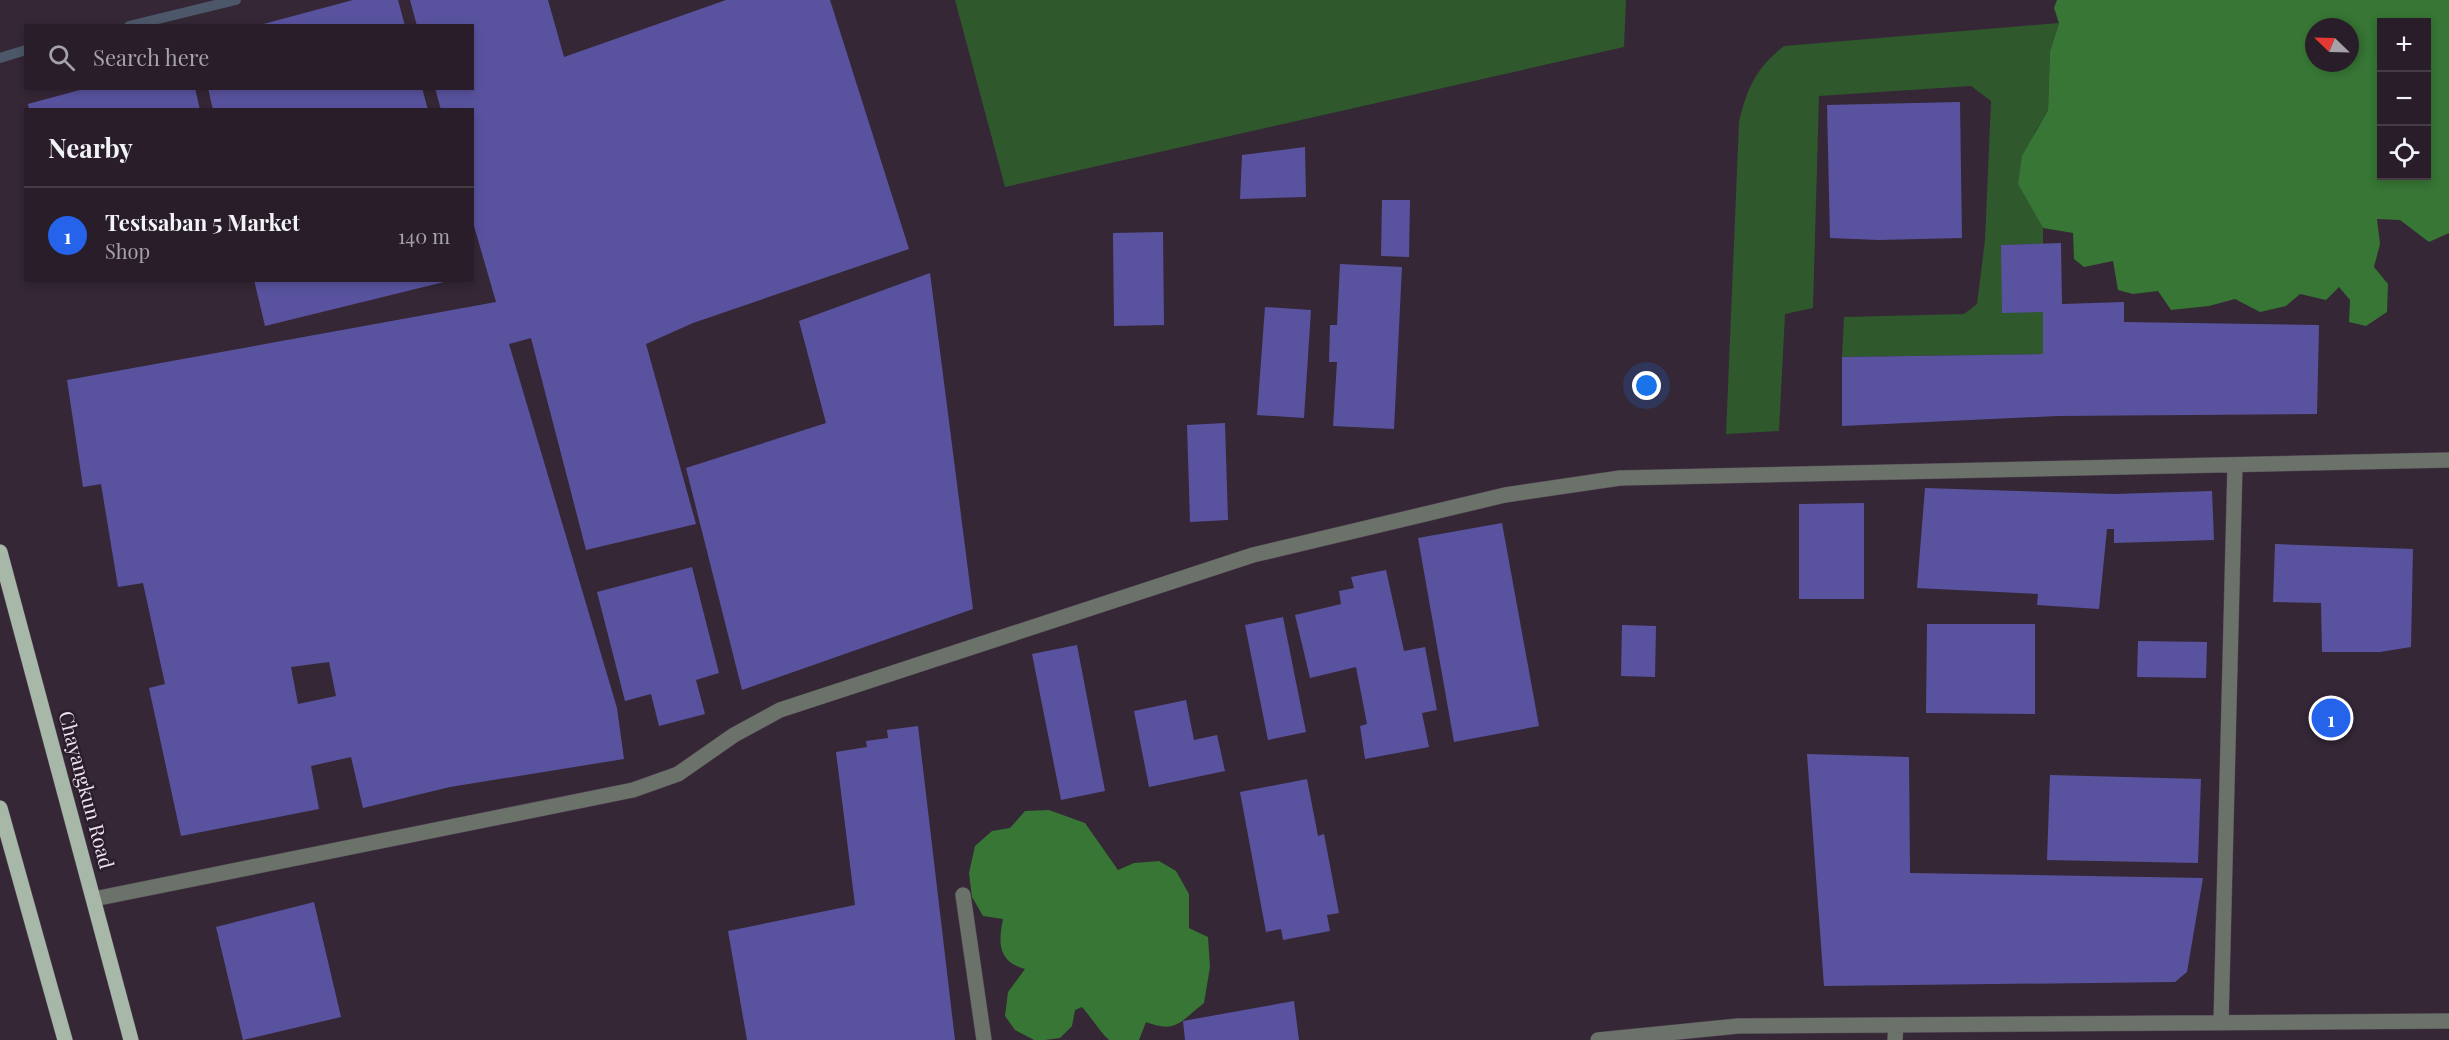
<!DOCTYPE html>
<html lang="en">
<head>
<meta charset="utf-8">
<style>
  body { margin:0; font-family:"Playfair Display",serif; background:#342a34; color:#f1f3f6 }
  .controls { position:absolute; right:18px; top:18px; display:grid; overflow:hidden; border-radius:0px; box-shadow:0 3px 9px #0003 }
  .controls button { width:54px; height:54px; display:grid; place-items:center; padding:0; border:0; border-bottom:2px solid #443b45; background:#281d28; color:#f1f3f6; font:30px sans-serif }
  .compass { position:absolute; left:2305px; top:18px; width:54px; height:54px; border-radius:50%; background:#281d28; box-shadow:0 3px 9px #0003; rotate:293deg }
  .you { position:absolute; left:1647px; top:386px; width:21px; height:21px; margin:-15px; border:4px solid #fff; border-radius:50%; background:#1a73e8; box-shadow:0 0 0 9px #1a73e833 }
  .badge { display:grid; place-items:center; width:39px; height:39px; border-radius:50%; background:#2563eb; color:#fff; font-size:20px; font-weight:700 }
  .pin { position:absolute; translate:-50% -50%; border:3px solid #fff; box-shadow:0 2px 6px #0006 }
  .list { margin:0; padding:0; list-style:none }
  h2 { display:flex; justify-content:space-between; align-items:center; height:78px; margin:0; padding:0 24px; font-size:26px }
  h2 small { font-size:20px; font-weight:400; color:#a5a2a8 }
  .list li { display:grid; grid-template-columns:39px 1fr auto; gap:18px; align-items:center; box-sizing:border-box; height:96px; padding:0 24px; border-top:2px solid #443b45 }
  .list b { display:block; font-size:22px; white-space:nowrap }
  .list p { margin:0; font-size:20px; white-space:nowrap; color:#a5a2a8 }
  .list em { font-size:20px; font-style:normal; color:#a5a2a8 }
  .icon { flex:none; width:33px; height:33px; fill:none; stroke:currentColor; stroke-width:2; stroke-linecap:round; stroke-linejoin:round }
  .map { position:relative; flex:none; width:2449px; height:1040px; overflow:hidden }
  .search { position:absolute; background:#281d28; box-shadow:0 3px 9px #0003; left:24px; top:24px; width:450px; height:66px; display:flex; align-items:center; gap:15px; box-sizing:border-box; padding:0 21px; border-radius:0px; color:#a5a2a8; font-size:22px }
  .panel { position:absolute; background:#281d28; box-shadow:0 3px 9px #0003; left:24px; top:108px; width:450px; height:174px; border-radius:0px }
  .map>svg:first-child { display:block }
  .green { fill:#2f582c }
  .forest { fill:#377634; fill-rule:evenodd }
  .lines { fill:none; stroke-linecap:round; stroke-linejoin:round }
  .stream { stroke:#4c5869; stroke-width:10 }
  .building { fill:#59539f; fill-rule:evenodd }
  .minor-casing { stroke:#524553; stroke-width:16 }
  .major-casing { stroke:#524553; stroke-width:16 }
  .minor { stroke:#6a726a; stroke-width:15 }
  .major { stroke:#a7b7a8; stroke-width:15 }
  .labels { text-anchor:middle; stroke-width:5; stroke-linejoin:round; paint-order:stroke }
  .street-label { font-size:20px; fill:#ede3ee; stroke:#2b1d2c }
</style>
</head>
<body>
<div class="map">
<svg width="2449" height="1040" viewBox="0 0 2449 1040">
  <rect width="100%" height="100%" fill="#352736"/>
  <path class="green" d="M 955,0 L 1626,0 L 1624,47 L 1005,187 Z
    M 2059,23 L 2050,51 L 2048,110 L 2035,132 L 2018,183 L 2043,228 L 2043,244 L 2001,245 L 2043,312 L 2043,354 L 1842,357 L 1844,317 L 1964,314 L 1977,304 L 1985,240 L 1991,101 L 1971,86 L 1819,96 L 1813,308 L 1785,314 L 1779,431 L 1726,434 L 1739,122 C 1747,88 1756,68 1784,46 Z"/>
  <path class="forest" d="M 2057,0 L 2449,0 L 2449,233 L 2429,242 L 2400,220 L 2377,219 L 2380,244 L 2374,267 L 2388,284 L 2387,312 L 2366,326 L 2349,322 L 2350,300 L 2339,287 L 2326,300 L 2300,294 L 2286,306 L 2260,312 L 2235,299 L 2209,306 L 2171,310 L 2158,291 L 2133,294 L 2118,290 L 2113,261 L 2084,267 L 2074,259 L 2073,233 L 2043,228 L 2018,184 L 2022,156 L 2048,110 L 2050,51 L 2059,23 L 2054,8 ZM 2382,22 L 2426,22 L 2426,176 L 2382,176 ZM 2314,27 L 2350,27 L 2350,63 L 2314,63 Z
    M 1049,810 L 1085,823 L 1118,870 L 1134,863 L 1159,861 L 1176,871 L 1189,894 L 1189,928 L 1208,937 L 1210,967 L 1204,1003 C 1181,1021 1176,1034 1146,1022 L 1139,1040 C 1131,1040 1118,1040 1110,1040 C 1105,1039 1088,1013 1082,1007 L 1075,1010 L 1072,1026 L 1060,1038 L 1045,1040 L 1034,1040 L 1015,1030 L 1005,1016 L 1008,992 L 1025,969 C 998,962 998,943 1003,919 L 983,916 L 972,897 L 969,873 L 975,846 L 992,831 L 1010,828 L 1025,811 Z"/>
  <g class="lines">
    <path class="stream" d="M 129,26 L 236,0
      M 0,58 L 26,50"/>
  </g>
  <path class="building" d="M 353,0 L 398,0 L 405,26 L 256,26 Z
    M 410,0 L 548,0 L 564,57 L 726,0 L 830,0 L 909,249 L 693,323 L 646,344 L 696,524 L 586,550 L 531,338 L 509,344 L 617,708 L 624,759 L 450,787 L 363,808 L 351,757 L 311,766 L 319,809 L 181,836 L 149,688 L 165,684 L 143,583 L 118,587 L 101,484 L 83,487 L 67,380 L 496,302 L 472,219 L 472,110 L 441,110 L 435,88 L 472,88 L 472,26 L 417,26 ZM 329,662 L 336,696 L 298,704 L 291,667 Z
    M 87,88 L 195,88 L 200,110 L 29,110 L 28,104 Z
    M 208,88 L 422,88 L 428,110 L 213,110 Z
    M 1960,102 L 1962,238 L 1879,240 L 1830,238 L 1827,105 Z
    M 1305,147 L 1306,197 L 1240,199 L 1242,155 Z
    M 1382,200 L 1410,200 L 1409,257 L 1381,256 Z
    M 1163,232 L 1164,325 L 1114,326 L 1113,233 Z
    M 2061,243 L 2062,304 L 2124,302 L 2124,322 L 2319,325 L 2317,414 L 2057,416 L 1842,426 L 1842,357 L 2043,354 L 2043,312 L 2002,313 L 2001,245 Z
    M 1340,264 L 1402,267 L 1394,429 L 1333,426 L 1337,362 L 1329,362 L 1330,325 L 1337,325 Z
    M 930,273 L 973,609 L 742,690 L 686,468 L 826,423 L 799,321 Z
    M 254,280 L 448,280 L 448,281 L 265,326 Z
    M 1265,307 L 1311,310 L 1304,418 L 1257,415 Z
    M 1225,423 L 1228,520 L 1190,522 L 1187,425 Z
    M 1925,488 L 2114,494 L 2212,491 L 2214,540 L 2114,543 L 2114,529 L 2107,529 L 2099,609 L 2037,605 L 2038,594 L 1917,588 Z
    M 1864,503 L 1864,599 L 1799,599 L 1799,504 Z
    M 1502,523 L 1539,726 L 1454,742 L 1418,538 Z
    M 2275,544 L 2413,549 L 2411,647 L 2380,652 L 2322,652 L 2321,603 L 2273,602 Z
    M 692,567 L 719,673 L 696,680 L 705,714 L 659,726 L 651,694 L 625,701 L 597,592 Z
    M 1386,570 L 1404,651 L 1425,647 L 1437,710 L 1422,713 L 1429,747 L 1365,759 L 1360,726 L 1367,724 L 1356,667 L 1310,678 L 1295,615 L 1341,604 L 1339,591 L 1354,588 L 1351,577 Z
    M 1283,617 L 1306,732 L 1268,740 L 1245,625 Z
    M 1927,624 L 2035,624 L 2035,714 L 1926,713 Z
    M 1622,625 L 1656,626 L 1655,677 L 1621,676 Z
    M 2138,641 L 2207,642 L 2206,678 L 2137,677 Z
    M 1077,645 L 1105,791 L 1061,800 L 1032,654 Z
    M 1186,700 L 1194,740 L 1217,735 L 1225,771 L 1149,787 L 1134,711 Z
    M 918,726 L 955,1040 L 747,1040 L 728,931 L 855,905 L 836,752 L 867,747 L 866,741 L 888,738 L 887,730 Z
    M 1807,754 L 1909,757 L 1910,873 L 2203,878 L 2187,972 L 2175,982 L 1824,986 Z
    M 2050,775 L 2201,779 L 2198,863 L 2047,860 Z
    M 1307,779 L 1318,836 L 1324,834 L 1339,913 L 1327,915 L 1330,931 L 1283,940 L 1281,929 L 1266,932 L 1240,792 Z
    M 314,902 L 341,1017 L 243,1040 L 216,927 Z
    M 1294,1001 L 1299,1040 L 1185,1040 L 1183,1021 Z"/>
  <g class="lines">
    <g class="minor-casing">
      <path id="minor" d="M 963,895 L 984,1040
        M 94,899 L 633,790 L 678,774 L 734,735 L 780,710 L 1253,555 L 1505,495 L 1620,478 L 2449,460
        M 2221,1023 L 2235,465
        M 1598,1040 L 1738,1026 L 2449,1021
        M 1895,1040 L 1896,1025"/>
    </g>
    <g class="major-casing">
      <path id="major" d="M 0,552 L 131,1040
        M 0,808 L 65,1040"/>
    </g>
    <use href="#minor" class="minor"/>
    <use href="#major" class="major"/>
  </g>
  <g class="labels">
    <g class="street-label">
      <text transform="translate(86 790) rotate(75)" y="7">Chayangkun Road</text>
    </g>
  </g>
</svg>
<div class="controls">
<button>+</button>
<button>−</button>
<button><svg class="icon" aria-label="locate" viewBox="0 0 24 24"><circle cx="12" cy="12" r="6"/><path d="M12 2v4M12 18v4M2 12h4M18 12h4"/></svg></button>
</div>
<svg class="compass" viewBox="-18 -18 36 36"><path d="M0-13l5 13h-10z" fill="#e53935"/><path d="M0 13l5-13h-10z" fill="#a5a2a8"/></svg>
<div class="you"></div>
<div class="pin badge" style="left:2331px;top:718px">1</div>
<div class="search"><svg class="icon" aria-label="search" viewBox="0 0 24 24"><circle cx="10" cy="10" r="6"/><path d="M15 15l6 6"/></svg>Search here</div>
<section class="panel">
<h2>Nearby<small></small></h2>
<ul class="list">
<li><span class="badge">1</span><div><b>Testsaban 5 Market</b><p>Shop</p></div><em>140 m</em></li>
</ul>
</section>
</div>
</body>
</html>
